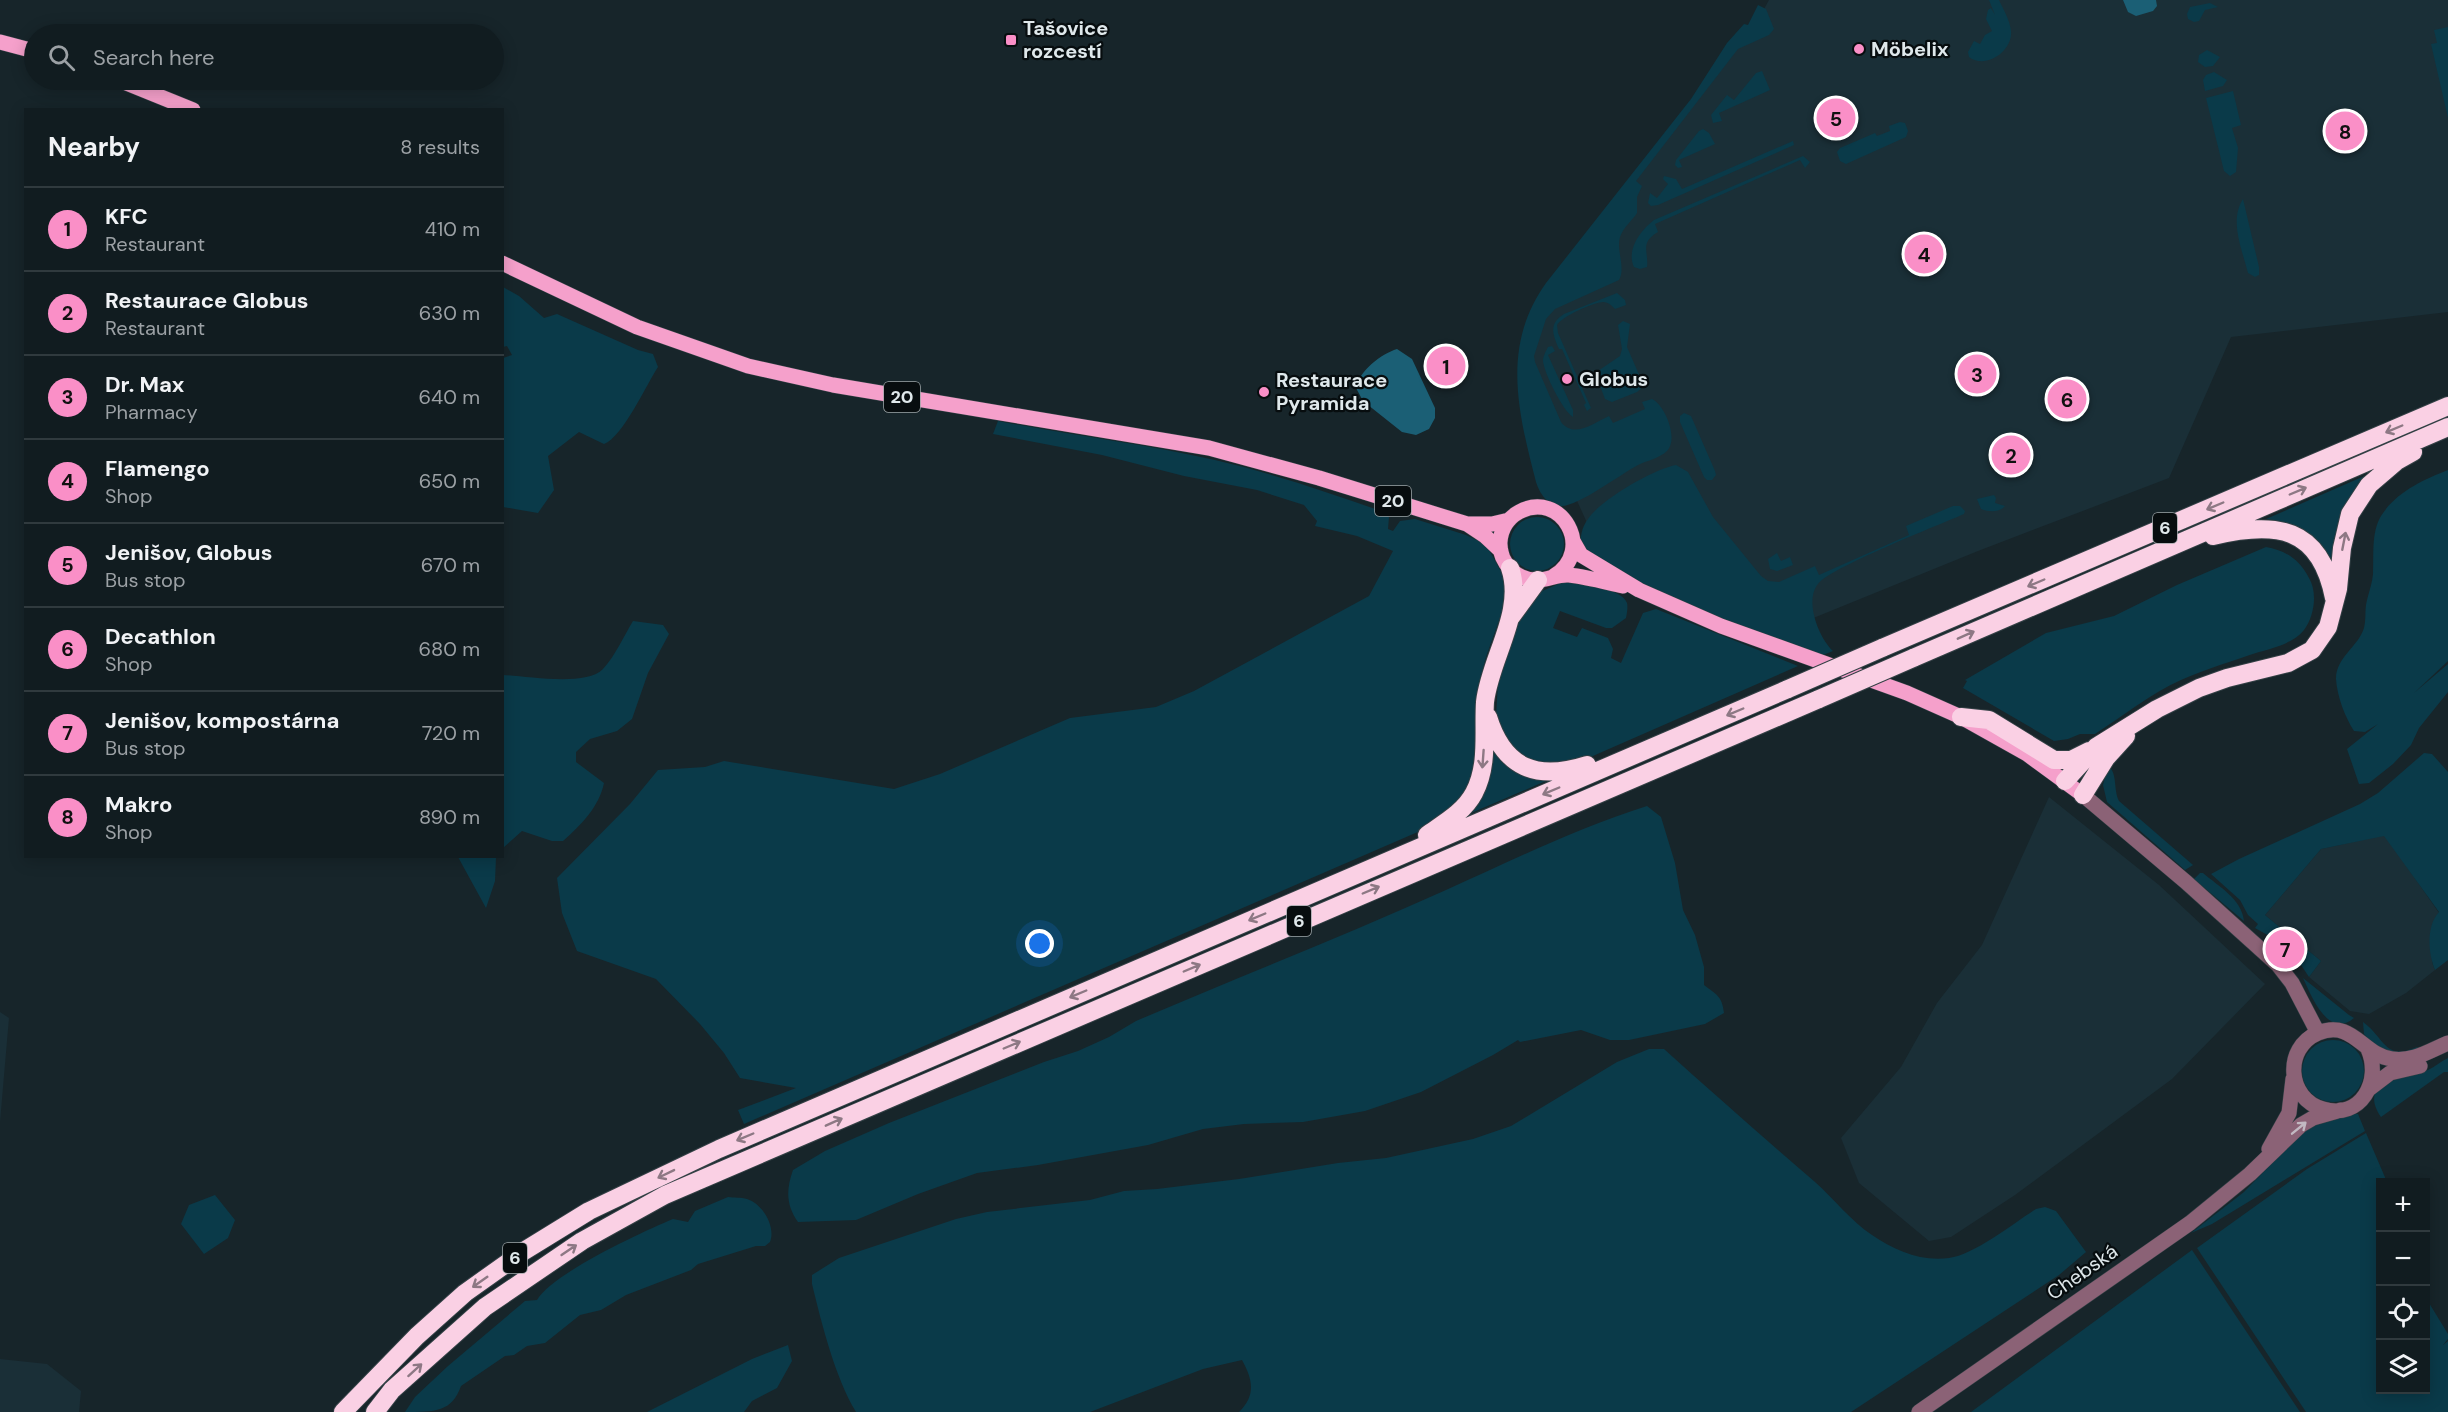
<!DOCTYPE html>
<html lang="en">
<head>
<meta charset="utf-8">
<style>
  body { margin:0; font-family:"DM Sans",sans-serif; background:#1e292d; color:#f1f3f6 }
  .controls { position:absolute; right:18px; bottom:18px; display:grid; overflow:hidden; border-radius:0px; box-shadow:0 3px 15px #0003 }
  .controls button { width:54px; height:54px; display:grid; place-items:center; padding:0; border:0; border-bottom:2px solid #303a3e; background:#111c20; color:#f1f3f6; font:30px sans-serif }
  .you { position:absolute; left:1040px; top:944px; width:21px; height:21px; margin:-15px; border:4px solid #fff; border-radius:50%; background:#1a73e8; box-shadow:0 0 0 9px #1a73e833 }
  .badge { display:grid; place-items:center; width:39px; height:39px; border-radius:50%; background:#fa8fc7; color:#111; font-size:20px; font-weight:700 }
  .pin { position:absolute; translate:-50% -50%; border:3px solid #fff; box-shadow:0 2px 6px #0006 }
  .list { margin:0; padding:0; list-style:none }
  h2 { display:flex; justify-content:space-between; align-items:center; height:78px; margin:0; padding:0 24px; font-size:26px }
  h2 small { font-size:20px; font-weight:400; color:#9ca1a5 }
  .list li { display:grid; grid-template-columns:39px 1fr auto; gap:18px; align-items:center; box-sizing:border-box; height:84px; padding:0 24px; border-top:2px solid #303a3e }
  .list b { display:block; font-size:22px; white-space:nowrap }
  .list p { margin:0; font-size:20px; white-space:nowrap; color:#9ca1a5 }
  .list em { font-size:20px; font-style:normal; color:#9ca1a5 }
  .icon { flex:none; width:33px; height:33px; fill:none; stroke:currentColor; stroke-width:2; stroke-linecap:round; stroke-linejoin:round }
  .map { position:relative; flex:none; width:2448px; height:1412px; overflow:hidden }
  .search { position:absolute; background:#111c20; box-shadow:0 3px 15px #0003; left:24px; top:24px; width:480px; height:66px; display:flex; align-items:center; gap:15px; box-sizing:border-box; padding:0 21px; border-radius:33px; color:#9ca1a5; font-size:22px }
  .panel { position:absolute; background:#111c20; box-shadow:0 3px 15px #0003; left:24px; top:108px; width:480px; height:750px; border-radius:0px }
  .map>svg:first-child { display:block }
  .built { fill:#1a2f37 }
  .green { fill:#0a3a49 }
  .water { fill:#1b5f75 }
  .lines { fill:none; stroke-linecap:round; stroke-linejoin:round }
  .minor-casing { stroke:#334045; stroke-width:16 }
  .major-casing { stroke:#334045; stroke-width:16 }
  .highway-casing { stroke:#334045; stroke-width:20 }
  .minor { stroke:#8b6276; stroke-width:15 }
  .major { stroke:#f5a0cb; stroke-width:15 }
  .highway { stroke:#fad0e4; stroke-width:18 }
  .highway-bridge-casing { stroke:#334045; stroke-width:20; stroke-linecap:butt }
  .highway-bridge { stroke:#fad0e4; stroke-width:18 }
  .oneway { stroke:#8d7884 }
  .oneway2 { stroke:#c2b9c2 }
  .poi-dot { fill:#fa8fc7; stroke:#070d0f; stroke-width:2 }
  .labels { text-anchor:middle; stroke-width:4.5; stroke-linejoin:round; paint-order:stroke }
  .shield { fill:#070d0f; stroke:#9ea6a9; stroke-width:1.5 }
  .shield-label { font-size:18px; font-weight:bold; fill:#dfe8eb }
  .poi-label { font-size:20px; font-weight:bold; fill:#dfe8eb; stroke:#070d0f; text-anchor:start }
  .street-label { font-size:20px; fill:#dfe8eb; stroke:#070d0f }
</style>
</head>
<body>
<div class="map">
<svg width="2448" height="1412" viewBox="0 0 2448 1412">
  <rect width="100%" height="100%" fill="#17252a"/>
  <path class="built" d="M 1769,0 L 2448,0 L 2448,312 L 2231,337 L 2169,478 L 1978,551 L 1779,632 L 1599,549 L 1536,411 L 1527,360 L 1567,267 L 1753,29 Z
    M 2049,797 L 2159,885 L 2265,984 L 2172,1079 L 2015,1195 L 1951,1237 L 1929,1241 L 1859,1183 L 1841,1138 L 1901,1067 L 1937,1003 L 1982,945 Z
    M 2385,835 L 2439,913 L 2432,962 L 2435,970 L 2406,993 L 2369,1014 L 2350,1011 L 2309,977 L 2321,961 L 2265,915 L 2321,849 Z
    M 0,1012 L 9,1018 L 0,1122 Z
    M 0,1359 L 47,1364 L 81,1391 L 79,1412 L 0,1412 Z"/>
  <path class="green" d="M 1989,0 L 1999,0 C 2003,9 2010,20 2011,31 C 2013,51 1986,70 1969,57 L 1968,52 L 1974,41 L 1980,44 L 1985,35 L 1992,31 L 1986,19 L 1988,10 L 1991,8 L 1995,15 Z
    M 2210,3 L 2218,7 L 2205,10 L 2199,21 L 2194,22 L 2188,19 L 2187,14 L 2190,7 Z
    M 1758,5 L 1766,9 L 1774,29 L 1769,35 L 1738,49 L 1636,181 L 1642,186 L 1637,197 L 1637,213 C 1632,221 1624,226 1620,237 C 1616,250 1626,268 1619,280 L 1555,309 L 1546,319 L 1534,356 L 1535,362 L 1561,422 C 1574,439 1594,423 1609,416 L 1613,423 L 1645,409 L 1642,402 L 1652,399 C 1665,405 1679,439 1667,451 C 1660,458 1646,461 1638,465 C 1621,474 1577,507 1561,506 C 1547,505 1540,494 1536,482 C 1518,412 1501,346 1546,283 L 1691,99 L 1727,43 L 1744,24 L 1748,25 Z
    M 2448,27 L 2448,118 L 2431,44 L 2437,43 L 2434,30 Z
    M 2207,50 L 2220,57 L 2213,66 L 2205,67 L 2198,62 L 2199,55 Z
    M 1762,71 L 1770,90 L 1719,113 L 1722,121 L 1713,123 L 1711,115 L 1727,95 L 1734,100 L 1756,73 Z
    M 2214,72 L 2227,80 L 2223,86 L 2205,91 L 2203,80 L 2206,75 Z
    M 2233,91 L 2241,125 L 2232,128 L 2238,148 L 2236,172 L 2230,176 L 2224,171 L 2206,98 Z
    M 1900,122 L 1905,123 L 1908,131 L 1906,137 L 1846,164 L 1840,161 L 1837,152 L 1840,148 L 1875,133 L 1877,136 L 1890,131 L 1889,126 Z
    M 1703,129 L 1709,133 L 1715,144 L 1679,160 L 1682,167 L 1678,168 L 1675,165 L 1676,160 L 1699,131 Z
    M 1793,141 L 1794,145 L 1658,205 L 1651,206 L 1648,203 L 1650,193 L 1657,198 L 1668,184 L 1663,179 L 1664,176 L 1676,179 L 1682,189 Z
    M 1803,156 L 1810,162 L 1805,168 L 1800,160 L 1655,224 L 1658,232 C 1639,243 1649,252 1647,267 L 1640,269 L 1634,267 C 1626,250 1640,231 1654,220 Z
    M 2243,199 L 2259,267 L 2259,275 L 2255,277 L 2248,273 C 2242,249 2229,221 2243,199 Z
    M 503,287 L 519,296 L 544,318 L 557,314 L 638,350 L 653,354 L 658,367 C 646,385 623,437 604,444 L 579,432 L 548,456 L 554,490 L 538,513 L 503,507 L 503,358 L 512,355 L 507,346 L 503,347 Z
    M 1617,293 L 1625,300 L 1626,305 L 1615,309 C 1612,306 1609,302 1603,302 C 1594,302 1561,317 1557,325 L 1558,333 L 1591,408 L 1587,411 L 1584,405 L 1586,403 L 1562,349 L 1559,349 C 1553,335 1548,324 1564,314 Z
    M 1623,321 L 1630,324 L 1627,347 L 1644,386 L 1637,392 L 1612,402 L 1605,399 L 1595,373 L 1620,356 L 1622,349 L 1618,325 Z
    M 1548,347 L 1552,346 L 1555,351 L 1548,355 L 1573,410 L 1573,417 C 1563,411 1544,373 1543,361 C 1543,356 1546,351 1548,347 Z
    M 1684,413 L 1691,416 L 1715,471 L 1716,475 L 1712,480 L 1707,480 L 1704,477 L 1680,422 L 1680,416 Z
    M 998,421 C 1071,435 1143,444 1215,460 C 1272,473 1327,492 1381,511 L 1389,517 L 1388,529 L 1393,531 L 1400,521 L 1415,519 L 1466,535 L 1483,543 L 1488,548 L 1504,577 L 1505,588 L 1502,612 L 1486,657 L 1478,687 L 1475,717 L 1477,752 L 1468,792 L 1427,828 L 744,1124 L 738,1110 L 796,1088 L 740,1078 L 724,1053 L 700,1024 L 656,979 L 577,951 L 562,913 L 557,878 L 630,804 L 658,770 L 705,767 L 724,761 L 894,789 L 940,774 L 1070,718 L 1156,707 L 1194,691 L 1369,596 L 1393,551 L 1357,536 L 1315,526 L 1317,521 L 1304,505 L 1257,490 L 1184,476 L 1102,455 L 993,434 Z
    M 1676,465 L 1688,472 L 1713,517 L 1761,576 L 1768,581 L 1779,582 L 1815,566 L 1819,575 L 1909,535 L 1906,526 L 1953,506 L 1960,506 L 1965,511 L 1964,514 C 1939,525 1829,568 1818,584 C 1804,601 1819,638 1833,651 L 1823,655 L 1738,625 L 1668,597 L 1601,563 L 1581,546 C 1580,536 1582,527 1588,519 C 1600,500 1654,469 1676,465 Z
    M 2448,470 L 2448,661 L 2414,693 L 2448,664 L 2448,692 L 2419,728 L 2411,745 L 2393,764 L 2369,783 L 2359,784 L 2347,749 L 2378,724 L 2365,732 L 2354,731 C 2345,717 2337,696 2336,679 C 2336,657 2358,647 2364,628 C 2366,620 2365,612 2366,605 C 2368,594 2372,585 2373,574 C 2374,555 2371,533 2381,516 C 2396,492 2423,480 2448,470 Z
    M 2369,474 L 2333,563 L 2330,562 C 2308,536 2302,524 2266,519 Z
    M 1994,495 L 1996,498 L 1995,503 L 2005,506 C 1999,513 1989,512 1981,509 L 1977,499 Z
    M1510 544a27 27 0 1 1 54 0a27 27 0 1 1-54 0Z
    M 2266,547 C 2285,550 2300,560 2309,578 C 2318,593 2314,617 2304,630 C 2294,643 2273,648 2259,652 C 2232,661 2206,669 2181,680 C 2150,694 2123,716 2095,734 L 2080,734 L 2068,739 L 2054,741 L 1963,688 L 1967,681 L 1965,680 L 2046,633 L 2114,616 L 2177,585 Z
    M 1777,553 L 1781,561 L 1790,557 L 1793,565 L 1777,571 L 1770,569 L 1768,559 Z
    M 1565,581 C 1579,583 1622,588 1627,603 C 1628,607 1627,613 1626,618 L 1612,628 L 1606,628 L 1560,611 L 1553,628 L 1577,637 L 1582,628 L 1608,638 L 1613,649 L 1611,658 L 1621,663 L 1643,613 L 1656,609 L 1798,666 L 1586,759 L 1570,765 L 1531,762 L 1510,747 L 1496,717 L 1498,682 L 1519,618 L 1540,592 Z
    M 633,621 L 663,625 L 669,634 L 648,673 L 632,719 L 617,731 L 590,739 L 576,752 L 576,762 L 604,783 C 599,807 581,825 563,841 L 552,841 L 522,831 L 503,848 L 503,675 C 526,676 586,687 603,669 C 615,656 624,636 633,621 Z
    M 1491,746 L 1528,776 L 1546,781 L 1469,814 Z
    M 2424,753 L 2432,754 L 2448,772 L 2448,960 L 2435,970 C 2428,953 2426,926 2439,912 L 2384,836 L 2321,849 L 2265,915 L 2321,961 L 2309,977 L 2299,962 L 2280,942 L 2255,928 L 2258,924 L 2248,915 L 2240,900 L 2211,874 L 2239,859 L 2360,804 L 2378,793 Z
    M 2108,765 C 2118,774 2113,789 2119,801 L 2193,865 L 2185,870 L 2107,802 L 2103,785 Z
    M 1647,806 L 1661,817 L 1675,863 L 1683,910 L 1695,935 L 1704,967 L 1704,985 C 1717,995 1722,996 1724,1013 L 1705,1024 L 1629,1040 L 1610,1040 L 1581,1030 L 1520,1042 L 1518,1040 L 1493,1055 L 1421,1092 L 1365,1111 L 1303,1122 L 1244,1124 L 1203,1129 L 1148,1145 L 1038,1165 L 977,1173 L 918,1194 L 856,1220 L 798,1222 C 786,1205 786,1190 793,1170 L 825,1151 L 889,1123 L 1044,1062 L 1078,1051 L 1109,1037 L 1136,1021 C 1239,977 1344,936 1446,890 C 1513,860 1577,828 1647,806 Z
    M 458,857 L 496,857 L 495,881 L 486,908 Z
    M 2200,873 L 2203,873 C 2218,886 2242,899 2244,921 L 2194,879 Z
    M 2303,978 L 2349,1015 L 2354,1018 C 2328,1040 2311,995 2303,978 Z
    M 2363,1022 C 2386,1039 2384,1061 2417,1047 L 2421,1051 L 2416,1053 L 2379,1051 L 2364,1034 Z
    M2302 1071a31 31 0 1 1 62 0a31 31 0 1 1-62 0Z
    M 1649,1049 L 1664,1049 C 1714,1094 1764,1138 1815,1182 C 1834,1199 1851,1221 1872,1235 C 1894,1250 1921,1262 1949,1258 C 1974,1255 2014,1223 2036,1209 L 2045,1207 L 2056,1211 L 2086,1252 L 2059,1275 L 1851,1412 L 1239,1412 C 1256,1395 1253,1380 1242,1360 L 1203,1369 L 1090,1412 L 856,1412 C 835,1377 822,1325 812,1284 L 812,1275 L 839,1258 L 956,1219 L 987,1212 L 1090,1200 L 1124,1191 L 1157,1189 L 1239,1179 L 1338,1163 L 1386,1158 L 1473,1139 L 1511,1126 L 1617,1062 Z
    M 2448,1058 L 2448,1072 L 2444,1072 L 2381,1117 C 2356,1080 2405,1079 2428,1070 C 2435,1067 2441,1061 2448,1058 Z
    M 2354,1114 L 2358,1114 L 2365,1131 L 2212,1224 L 2191,1233 L 2244,1192 L 2312,1122 Z
    M 2366,1133 L 2387,1182 L 2380,1182 L 2380,1390 L 2426,1390 L 2426,1298 L 2448,1334 L 2448,1339 L 2443,1345 L 2448,1341 L 2448,1412 L 2306,1412 L 2197,1248 L 2307,1169 Z
    M 215,1195 L 235,1220 L 228,1238 L 204,1254 L 181,1224 L 189,1205 Z
    M 728,1197 C 734,1198 741,1197 747,1199 C 763,1204 776,1227 770,1242 L 765,1246 L 756,1246 L 698,1264 L 691,1270 L 626,1295 L 601,1310 L 580,1315 L 545,1343 L 527,1346 L 514,1355 L 505,1356 L 461,1386 C 452,1412 435,1412 405,1412 L 415,1397 L 448,1366 L 525,1301 L 537,1300 C 553,1273 642,1232 673,1219 L 688,1222 L 695,1211 Z
    M 2192,1250 L 2300,1412 L 1971,1412 Z
    M 788,1345 L 792,1361 L 777,1388 L 752,1401 L 744,1412 L 647,1412 L 752,1359 Z"/>
  <path class="water" d="M 2123,0 L 2156,0 L 2157,6 L 2153,11 L 2136,16 L 2128,12 Z
    M 1397,349 L 1412,359 L 1435,408 L 1435,418 L 1429,429 L 1416,435 L 1402,432 L 1363,401 L 1356,388 C 1359,371 1381,354 1397,349 Z"/>
  <g class="lines">
    <g class="minor-casing">
      <path id="minor" d="M 2083,795 L 2186,882 L 2278,965 L 2292,983 L 2318,1033
        M 2368,1049 C 2382,1081 2361,1120 2323,1109 C 2287,1099 2283,1048 2318,1033 C 2353,1019 2362,1055 2392,1059 C 2413,1062 2429,1051 2448,1043
        M 2369,1089 L 2390,1073 L 2420,1066
        M 2269,1149 L 2289,1113 L 2293,1079
        M 1919,1412 L 2190,1223 L 2250,1174 L 2301,1125 L 2313,1118 L 2341,1110"/>
    </g>
    <g class="major-casing">
      <path id="major" d="M 0,42 L 34,51
        M 119,80 L 193,110
        M 502,263 L 637,327 L 748,366 L 833,385 L 1209,448 L 1319,478 L 1467,524 L 1485,536 L 1501,551
        M 1467,524 L 1492,524 L 1509,520
        M 1573,541 L 1581,555 L 1639,590 L 1721,626 L 1907,693 L 1961,717 L 2027,754 L 2083,795
        M 1554,576 C 1596,550 1561,489 1519,512 C 1508,518 1501,529 1500,542 C 1499,563 1517,581 1538,580 C 1548,580 1558,574 1569,575 C 1587,577 1605,582 1623,586"/>
    </g>
    <g class="highway-casing">
      <path id="highway" d="M 2213,536 C 2276,521 2320,526 2334,598
        M 1511,617 L 1538,580
        M 1882,648 L 2448,406
        M 1913,658 L 2448,427
        M 1488,717 C 1504,769 1537,781 1587,765
        M 1961,717 L 1989,720 L 2054,760 L 2071,760 L 2089,751
        M 2065,781 L 2096,747 L 2157,709 L 2199,688 L 2227,678 L 2288,663 L 2312,650 L 2328,627 L 2338,589 L 2342,548 L 2350,514 L 2369,485 L 2397,461 L 2413,452
        M 2083,795 L 2106,758 L 2126,736
        M 1427,835 C 1444,823 1464,812 1474,793 C 1489,765 1483,732 1485,702 C 1490,658 1525,612 1510,568
        M 343,1412 L 417,1336 L 465,1293 L 524,1251 L 589,1211 L 719,1149 L 1788,689
        M 375,1412 L 392,1390 L 485,1307 L 582,1241 L 665,1195 L 1819,699"/>
    </g>
    <use href="#minor" class="minor"/>
    <use href="#major" class="major"/>
    <use href="#highway" class="highway"/>
    <g class="highway-bridge-casing">
      <path id="highway-bridge" d="M 1788,689 L 1882,648
        M 1819,699 L 1913,658"/>
    </g>
    <use href="#highway-bridge" class="highway-bridge"/>
  </g>
  <defs><path id="oneway-shaft" d="M-6 0H5M1.5-3L5.5 0L1.5 3" fill="none" stroke-width="1.6" stroke-linecap="round" stroke-linejoin="round" transform="scale(1.5)"/></defs>
  <g class="oneway">
    <use href="#oneway-shaft" transform="translate(2394 429) rotate(157)"/>
    <use href="#oneway-shaft" transform="translate(2298 491) rotate(-23)"/>
    <use href="#oneway-shaft" transform="translate(2215 506) rotate(157)"/>
    <use href="#oneway-shaft" transform="translate(2344 541) rotate(-79)"/>
    <use href="#oneway-shaft" transform="translate(2036 583) rotate(157)"/>
    <use href="#oneway-shaft" transform="translate(1966 635) rotate(-24)"/>
    <use href="#oneway-shaft" transform="translate(1735 712) rotate(157)"/>
    <use href="#oneway-shaft" transform="translate(1483 759) rotate(94)"/>
    <use href="#oneway-shaft" transform="translate(1551 791) rotate(157)"/>
    <use href="#oneway-shaft" transform="translate(1371 890) rotate(-23)"/>
    <use href="#oneway-shaft" transform="translate(1257 917) rotate(157)"/>
    <use href="#oneway-shaft" transform="translate(1192 968) rotate(-23)"/>
    <use href="#oneway-shaft" transform="translate(1078 994) rotate(157)"/>
    <use href="#oneway-shaft" transform="translate(1012 1045) rotate(-23)"/>
    <use href="#oneway-shaft" transform="translate(834 1122) rotate(-24)"/>
    <use href="#oneway-shaft" transform="translate(745 1137) rotate(157)"/>
    <use href="#oneway-shaft" transform="translate(666 1174) rotate(154)"/>
    <use href="#oneway-shaft" transform="translate(569 1250) rotate(-34)"/>
    <use href="#oneway-shaft" transform="translate(480 1282) rotate(145)"/>
    <use href="#oneway-shaft" transform="translate(415 1370) rotate(-42)"/>
  </g>
  <use class="oneway2" href="#oneway-shaft" transform="translate(2299 1128) rotate(-39)"/>
  <g class="poi-dot">
    <rect x="1005" y="34" width="12" height="12" rx="3"/>
    <circle cx="1859" cy="49" r="6"/>
    <circle cx="1567" cy="379" r="6"/>
    <circle cx="1264" cy="392" r="6"/>
  </g>
  <g class="labels">
    <g class="shield">
      <rect x="884" y="382" width="36" height="30" rx="4.5"/>
      <rect x="1375" y="486" width="36" height="30" rx="4.5"/>
      <rect x="2153" y="513" width="24" height="30" rx="4.5"/>
      <rect x="1287" y="906" width="24" height="30" rx="4.5"/>
      <rect x="503" y="1243" width="24" height="30" rx="4.5"/>
    </g>
    <g class="shield-label">
      <text x="902" y="403">20</text>
      <text x="1393" y="507">20</text>
      <text x="2165" y="534">6</text>
      <text x="1299" y="927">6</text>
      <text x="515" y="1264">6</text>
    </g>
    <g class="poi-label">
      <text x="1023" y="35">Tašovice<tspan x="1023" dy="23">rozcestí</tspan></text>
      <text x="1871" y="56">Möbelix</text>
      <text x="1579" y="386">Globus</text>
      <text x="1276" y="387">Restaurace<tspan x="1276" dy="23">Pyramida</tspan></text>
    </g>
    <g class="street-label">
      <text transform="translate(2082 1272) rotate(-35)" y="7">Chebská</text>
    </g>
  </g>
</svg>
<div class="controls">
<button>+</button>
<button>−</button>
<button><svg class="icon" aria-label="locate" viewBox="0 0 24 24"><circle cx="12" cy="12" r="6"/><path d="M12 2v4M12 18v4M2 12h4M18 12h4"/></svg></button>
<button><svg class="icon" aria-label="layers" viewBox="0 0 24 24"><path d="M12 4l9 5-9 5-9-5zM3 14l9 5 9-5"/></svg></button>
</div>
<div class="you"></div>
<div class="pin badge" style="left:1446px;top:366px">1</div>
<div class="pin badge" style="left:2011px;top:455px">2</div>
<div class="pin badge" style="left:1977px;top:374px">3</div>
<div class="pin badge" style="left:1924px;top:254px">4</div>
<div class="pin badge" style="left:1836px;top:118px">5</div>
<div class="pin badge" style="left:2067px;top:399px">6</div>
<div class="pin badge" style="left:2285px;top:949px">7</div>
<div class="pin badge" style="left:2345px;top:131px">8</div>
<div class="search"><svg class="icon" aria-label="search" viewBox="0 0 24 24"><circle cx="10" cy="10" r="6"/><path d="M15 15l6 6"/></svg>Search here</div>
<section class="panel">
<h2>Nearby<small>8 results</small></h2>
<ul class="list">
<li><span class="badge">1</span><div><b>KFC</b><p>Restaurant</p></div><em>410 m</em></li>
<li><span class="badge">2</span><div><b>Restaurace Globus</b><p>Restaurant</p></div><em>630 m</em></li>
<li><span class="badge">3</span><div><b>Dr. Max</b><p>Pharmacy</p></div><em>640 m</em></li>
<li><span class="badge">4</span><div><b>Flamengo</b><p>Shop</p></div><em>650 m</em></li>
<li><span class="badge">5</span><div><b>Jenišov, Globus</b><p>Bus stop</p></div><em>670 m</em></li>
<li><span class="badge">6</span><div><b>Decathlon</b><p>Shop</p></div><em>680 m</em></li>
<li><span class="badge">7</span><div><b>Jenišov, kompostárna</b><p>Bus stop</p></div><em>720 m</em></li>
<li><span class="badge">8</span><div><b>Makro</b><p>Shop</p></div><em>890 m</em></li>
</ul>
</section>
</div>
</body>
</html>
